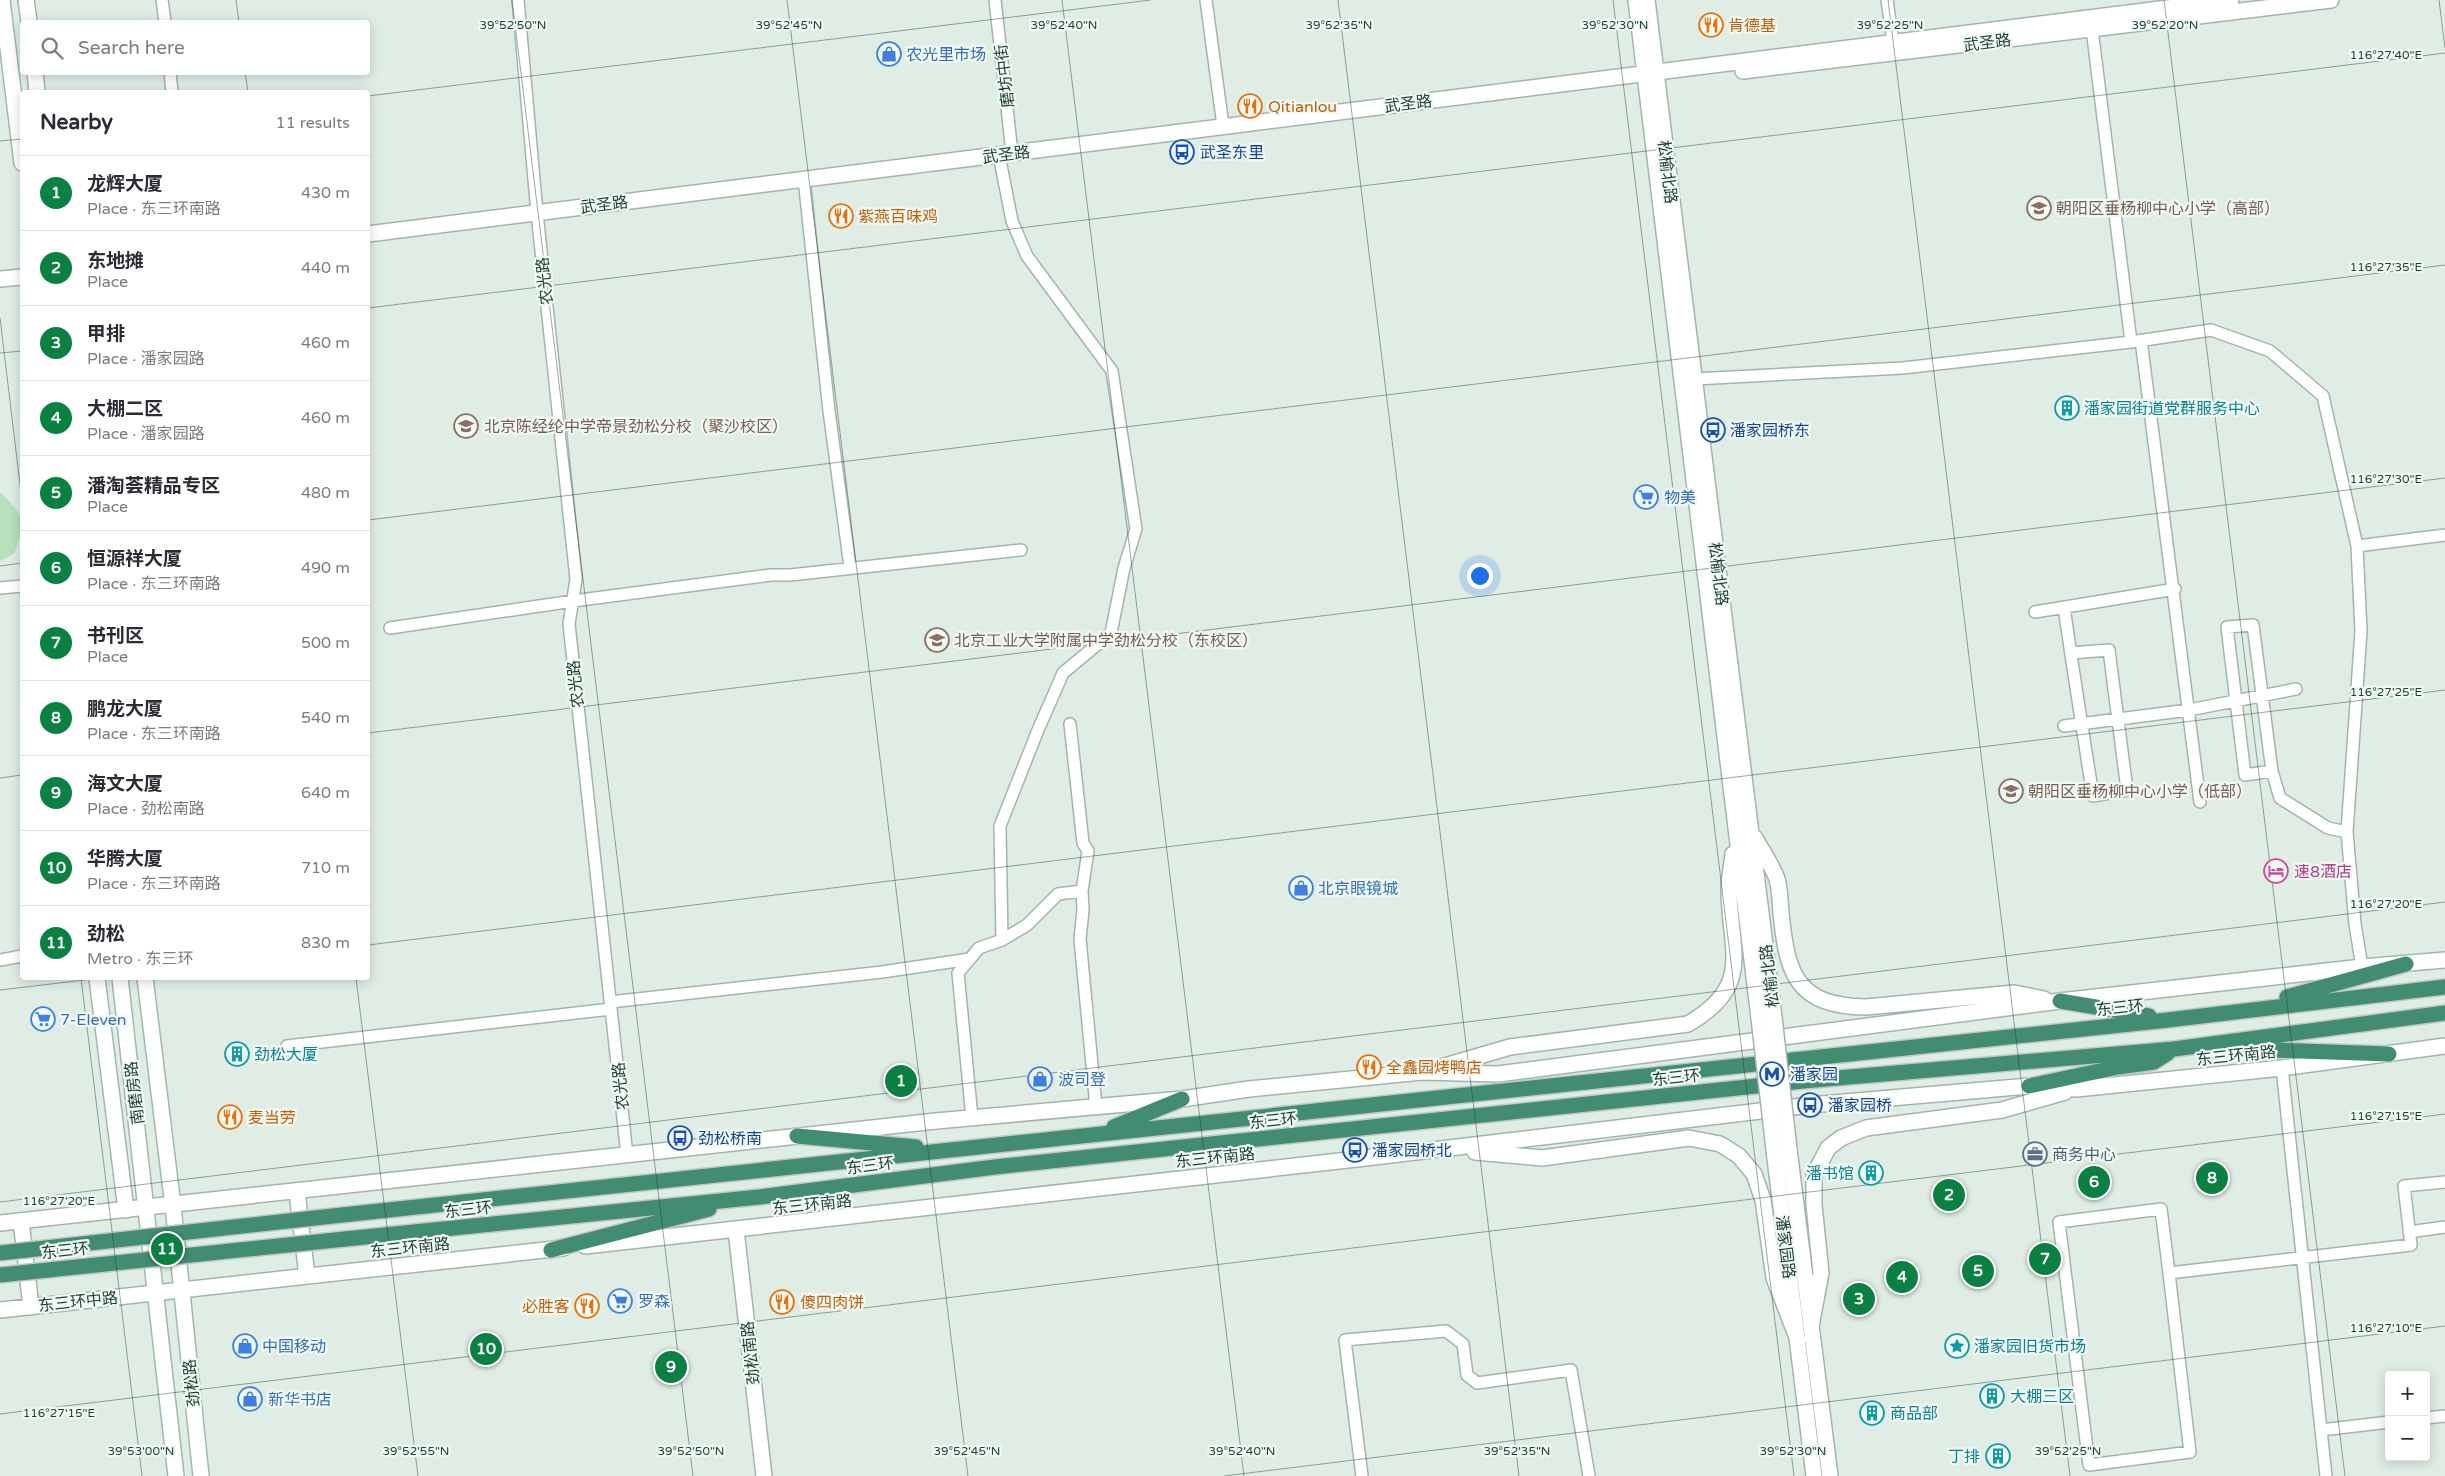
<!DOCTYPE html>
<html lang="en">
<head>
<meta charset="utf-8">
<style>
  body { margin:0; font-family:"Varela Round","Noto Sans SC",sans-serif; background:#f7f7f7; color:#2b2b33 }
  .controls { position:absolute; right:15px; bottom:15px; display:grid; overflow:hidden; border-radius:5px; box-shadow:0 2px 12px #0003 }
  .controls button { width:45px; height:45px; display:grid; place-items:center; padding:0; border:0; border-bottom:1px solid #e1e1e2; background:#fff; color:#2b2b33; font:25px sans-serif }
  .you { position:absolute; left:1479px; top:575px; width:18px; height:18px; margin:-12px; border:4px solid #fff; border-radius:50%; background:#1a73e8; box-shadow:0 0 0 8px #1a73e833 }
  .badge { display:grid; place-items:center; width:32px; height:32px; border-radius:50%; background:#0b8043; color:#fff; font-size:16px; font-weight:700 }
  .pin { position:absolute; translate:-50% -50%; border:2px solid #fff; box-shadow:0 1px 5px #0006 }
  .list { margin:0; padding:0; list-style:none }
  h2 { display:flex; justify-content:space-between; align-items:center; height:65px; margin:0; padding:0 20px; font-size:21px }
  h2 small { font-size:16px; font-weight:400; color:#7c7c81 }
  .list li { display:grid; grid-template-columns:32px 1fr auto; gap:15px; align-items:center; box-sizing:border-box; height:75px; padding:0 20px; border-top:1px solid #e1e1e2 }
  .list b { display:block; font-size:19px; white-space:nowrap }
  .list p { margin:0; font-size:16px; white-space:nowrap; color:#7c7c81 }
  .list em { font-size:16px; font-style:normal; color:#7c7c81 }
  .icon { flex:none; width:28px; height:28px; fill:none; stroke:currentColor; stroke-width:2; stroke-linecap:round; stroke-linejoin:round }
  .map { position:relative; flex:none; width:2445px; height:1476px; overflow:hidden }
  .search { position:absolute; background:#fff; box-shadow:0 2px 12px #0003; left:20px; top:20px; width:350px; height:55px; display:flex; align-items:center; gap:12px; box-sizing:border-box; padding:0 18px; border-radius:5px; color:#7c7c81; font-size:19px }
  .panel { position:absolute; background:#fff; box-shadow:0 2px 12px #0003; left:20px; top:90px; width:350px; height:890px; border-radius:5px }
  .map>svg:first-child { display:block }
  .green { fill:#b6e1bc }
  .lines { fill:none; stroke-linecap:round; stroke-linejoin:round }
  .minor-casing { stroke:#a2b5ac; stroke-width:14 }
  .tertiary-casing { stroke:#a2b5ac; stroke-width:18 }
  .secondary-casing { stroke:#9dbaac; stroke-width:18 }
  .trunk-casing { stroke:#c0c9c6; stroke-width:18 }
  .minor { stroke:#fff; stroke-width:11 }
  .tertiary { stroke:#fff; stroke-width:15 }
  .secondary { stroke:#fff; stroke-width:15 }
  .trunk { stroke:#428c72; stroke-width:15 }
  .tertiary-bridge-casing { stroke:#a2b5ac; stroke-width:18; stroke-linecap:butt }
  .trunk-bridge-casing { stroke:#c0c9c6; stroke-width:18; stroke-linecap:butt }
  .tertiary-bridge { stroke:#fff; stroke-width:15 }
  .trunk-bridge { stroke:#428c72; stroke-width:15 }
  .ticks { fill:none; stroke:#1e3f33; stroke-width:1; stroke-opacity:0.45 }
  .labels { text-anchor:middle; stroke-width:4.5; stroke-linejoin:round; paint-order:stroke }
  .food-label { font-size:16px; fill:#c56008; stroke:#f1f9f4; text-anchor:start }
  .street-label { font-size:16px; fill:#1e3f33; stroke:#f1f9f4 }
  .shop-label { font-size:16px; fill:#366cbe; stroke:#f1f9f4; text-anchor:start }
  .transit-label { font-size:16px; fill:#164399; stroke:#f1f9f4; text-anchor:start }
  .education-label { font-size:16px; fill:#785e54; stroke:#f1f9f4; text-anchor:start }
  .culture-label { font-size:16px; fill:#0d838f; stroke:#f1f9f4; text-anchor:start }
  .hotel-label { font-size:16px; fill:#b23c85; stroke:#f1f9f4; text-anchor:start }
  .service-label { font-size:16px; fill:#4e5e75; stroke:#f1f9f4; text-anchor:start }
  .ticks-label { font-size:12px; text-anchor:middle; fill:#1e3f33; stroke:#f1f9f4; stroke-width:4.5; stroke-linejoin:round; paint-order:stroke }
</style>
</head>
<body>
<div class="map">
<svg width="2445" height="1476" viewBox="0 0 2445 1476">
  <rect width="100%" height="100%" fill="#e0ede5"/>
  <path class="green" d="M 0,492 C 25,516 26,522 14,554 L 0,561 Z"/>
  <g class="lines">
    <g class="minor-casing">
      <path id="minor" d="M 162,0 L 165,22
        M 518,0 L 537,213 L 576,579 L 569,624 L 627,1155
        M 995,0 L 1012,153
        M 1206,0 L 1223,126
        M 1887,0 L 1893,42
        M 2092,29 L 2131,342
        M 170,72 L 172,92
        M 804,179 L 829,411 L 850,567
        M 2141,340 L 2200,802
        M 1695,379 L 1903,368 L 2131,342 L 2211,330 L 2270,351 L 2323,396 L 2357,546 L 2361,631 L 2347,832 L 2355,924 L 2362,967
        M 2357,546 L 2445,535
        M 0,588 L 22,586
        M 2064,607 C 2073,670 2083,733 2093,796 L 2127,790 L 2109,650 L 2071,653
        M 2035,612 L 2175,589
        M 2253,625 L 2272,771 L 2245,775 L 2227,627 Z
        M 390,628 L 573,601 L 771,575 L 790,575 L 1021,550
        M 1070,724 L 1083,843 L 1088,851 L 1082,891 L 1083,910 L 1080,939 L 1096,1107
        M 2064,726 L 2189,710 L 2296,689
        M 2272,771 L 2280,798 L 2328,828 L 2347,832
        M 1002,940 L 1027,925 L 1058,894 L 1082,891
        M 0,960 L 22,956
        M 610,1002 L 882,972 L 970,959
        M 287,1046 L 611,1009
        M 2282,1068 L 2326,1476
        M 972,1118 L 958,973 L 979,948 L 1002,940 L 1000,826 L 1038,730 L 1063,673 L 1111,633 L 1124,568 L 1136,529 L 1112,371 L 1027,256 L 1012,221 L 999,155
        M 2409,1232 L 2445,1227
        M 2169,1273 L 2161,1209 L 2059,1222 L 2089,1465 L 2190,1452 L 2169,1273 L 2411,1245 L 2404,1186 L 2445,1182
        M 2426,1418 L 2445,1416
        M 2321,1430 L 2389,1422
        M 1362,1476 L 1345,1340 L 1446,1331 L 1463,1344 L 1467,1375 L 1477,1383 L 1571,1370 L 1589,1476"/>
    </g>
    <g class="tertiary-casing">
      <path id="tertiary" d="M 1636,0 L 1759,1018
        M 1647,0 L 1774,1017
        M 1743,71 L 2331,0
        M 368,234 L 2231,0
        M 0,279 L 22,277
        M 1755,838 C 1762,851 1772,865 1777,879 C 1780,889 1780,902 1781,913 C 1787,974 1796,1006 1866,1007 L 2014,993 L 2044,999
        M 97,978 L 126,1210
        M 1438,1068 L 1510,1047 L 1688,1024 C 1755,985 1729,950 1729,889 C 1729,877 1732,865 1733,854
        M 1789,1149 L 1830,1476
        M 1774,1150 L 1814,1476
        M 1475,1152 L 1542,1158 L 1689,1138 L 1720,1144 L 1739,1156 L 1754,1174 L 1763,1200 L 1774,1278 L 1798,1340
        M 297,1192 L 307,1276
        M 21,1221 L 31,1307
        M 0,1223 L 936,1121 L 1182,1099 L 1249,1089 L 1422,1072 L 1498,1074 L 2060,1001 L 2362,967 L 2445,960
        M 736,1230 L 764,1476
        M 585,1246 L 1357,1159 L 1810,1105 L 2029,1086 L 2076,1089 L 2282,1068 L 2445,1046
        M 0,1310 L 563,1248
        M 1811,1326 L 1821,1273 L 1814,1205 L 1814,1175 L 1828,1148 L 1841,1138 L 1866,1128 L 2002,1110 L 2065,1092"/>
    </g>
    <g class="secondary-casing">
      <path id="secondary" d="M 2,0 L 22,163
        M 26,0 L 29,22
        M 35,72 L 37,92
        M 120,978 L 176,1476
        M 145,978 L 173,1206 L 201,1476"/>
    </g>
    <g class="trunk-casing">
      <path id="trunk" d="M 2287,997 L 2406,964
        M 2060,1001 L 2149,1016
        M 2230,1047 L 2253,1051 L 2274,1050 L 2389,1054
        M 2029,1086 L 2118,1067 L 2154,1062 L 2168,1053
        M 1114,1127 L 1182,1099
        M 797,1136 L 916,1147
        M 342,1215 L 2168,1020 L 2445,987
        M 345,1239 L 759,1197 L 995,1167 L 1803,1081 L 2174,1049 L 2445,1013
        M 551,1250 L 709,1209"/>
    </g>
    <use href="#minor" class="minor"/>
    <use href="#tertiary" class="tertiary"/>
    <use href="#secondary" class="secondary"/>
    <use href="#trunk" class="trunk"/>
    <g class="tertiary-bridge-casing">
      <path id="tertiary-bridge" d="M 1774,1017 L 1789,1149
        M 1759,1018 L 1774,1150"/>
    </g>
    <g class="trunk-bridge-casing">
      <path id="trunk-bridge" d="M 0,1253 L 342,1215
        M 0,1275 L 345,1239"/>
    </g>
    <use href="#tertiary-bridge" class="tertiary-bridge"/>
    <use href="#trunk-bridge" class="trunk-bridge"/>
  </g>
  <path class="ticks" d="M 236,0 L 239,22M 512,0 L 693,1476M 787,0 L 968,1476M 1062,0 L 1244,1476M 1338,0 L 1519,1476M 1613,0 L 1794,1476M 1888,0 L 2070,1476M 2164,0 L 2345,1476M 2439,0 L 2445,48M 245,72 L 248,92M 368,96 L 1151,0M 0,141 L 22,139M 368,308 L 2445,53M 0,318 L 22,501M 0,353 L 22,351M 368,520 L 2445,265M 0,566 L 22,563M 368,733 L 2445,478M 0,778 L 22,775M 368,945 L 2445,690M 81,978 L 142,1476M 356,978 L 418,1476M 0,990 L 101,978M 0,1202 L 2445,902M 0,1414 L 2445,1114M 1224,1476 L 2445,1326"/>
  <defs>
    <g id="restaurant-ring" transform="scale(1.25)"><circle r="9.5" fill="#f1f9f4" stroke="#e8710a" stroke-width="1.5"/><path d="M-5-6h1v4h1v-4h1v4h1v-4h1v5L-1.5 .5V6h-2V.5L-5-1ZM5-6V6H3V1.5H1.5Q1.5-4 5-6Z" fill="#e8710a"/></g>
    <g id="shop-ring" transform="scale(1.25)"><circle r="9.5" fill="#f1f9f4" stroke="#3f7fe0" stroke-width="1.5"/><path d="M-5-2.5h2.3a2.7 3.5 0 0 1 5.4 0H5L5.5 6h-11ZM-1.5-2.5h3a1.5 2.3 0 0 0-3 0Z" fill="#3f7fe0"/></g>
    <g id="bus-ring" transform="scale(1.25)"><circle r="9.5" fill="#f1f9f4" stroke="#1a4fb4" stroke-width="1.5"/><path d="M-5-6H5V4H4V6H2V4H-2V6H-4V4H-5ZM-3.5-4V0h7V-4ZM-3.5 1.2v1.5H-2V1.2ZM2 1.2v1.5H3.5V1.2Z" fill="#1a4fb4"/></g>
    <g id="school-ring" transform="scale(1.25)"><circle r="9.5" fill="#f1f9f4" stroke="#8d6e63" stroke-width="1.5"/><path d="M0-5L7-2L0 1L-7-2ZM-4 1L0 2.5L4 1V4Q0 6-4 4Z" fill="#8d6e63"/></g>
    <g id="building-ring" transform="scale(1.25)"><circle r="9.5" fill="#f1f9f4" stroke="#0f9aa8" stroke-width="1.5"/><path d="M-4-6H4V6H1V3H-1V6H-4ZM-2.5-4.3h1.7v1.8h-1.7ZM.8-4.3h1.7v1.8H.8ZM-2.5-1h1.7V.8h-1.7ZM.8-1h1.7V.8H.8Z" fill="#0f9aa8"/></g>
    <g id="supermarket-ring" transform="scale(1.25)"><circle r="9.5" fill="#f1f9f4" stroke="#3f7fe0" stroke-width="1.5"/><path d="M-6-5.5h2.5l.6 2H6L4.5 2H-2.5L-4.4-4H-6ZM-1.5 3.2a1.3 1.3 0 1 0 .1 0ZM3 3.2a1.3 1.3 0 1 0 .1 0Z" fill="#3f7fe0"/></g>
    <g id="hotel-ring" transform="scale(1.25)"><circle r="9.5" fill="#f1f9f4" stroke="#d1479c" stroke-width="1.5"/><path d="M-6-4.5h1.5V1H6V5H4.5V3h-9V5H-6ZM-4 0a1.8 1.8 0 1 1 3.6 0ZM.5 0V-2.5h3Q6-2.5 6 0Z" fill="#d1479c"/></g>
    <g id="metro-ring" transform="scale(1.25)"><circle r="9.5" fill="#f1f9f4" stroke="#1a4fb4" stroke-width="1.5"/><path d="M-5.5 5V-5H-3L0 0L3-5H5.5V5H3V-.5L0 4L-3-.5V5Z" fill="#1a4fb4"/></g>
    <g id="office-ring" transform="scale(1.25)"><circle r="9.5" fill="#f1f9f4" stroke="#5c6f8a" stroke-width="1.5"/><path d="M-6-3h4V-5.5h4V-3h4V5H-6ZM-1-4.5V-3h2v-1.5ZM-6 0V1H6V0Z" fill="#5c6f8a"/></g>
    <g id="sight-ring" transform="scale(1.25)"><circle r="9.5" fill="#f1f9f4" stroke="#0f9aa8" stroke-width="1.5"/><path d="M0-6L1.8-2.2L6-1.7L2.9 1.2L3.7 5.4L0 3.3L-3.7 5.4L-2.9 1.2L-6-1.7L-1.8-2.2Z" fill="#0f9aa8"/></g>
  </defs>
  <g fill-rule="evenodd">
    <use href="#restaurant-ring" x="1711" y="25"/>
    <use href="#shop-ring" x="889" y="54"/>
    <use href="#restaurant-ring" x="1250" y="106"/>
    <use href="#bus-ring" x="1182" y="152"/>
    <use href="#school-ring" x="2039" y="208"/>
    <use href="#restaurant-ring" x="841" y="216"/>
    <use href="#building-ring" x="2067" y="408"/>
    <use href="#school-ring" x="466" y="426"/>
    <use href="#bus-ring" x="1713" y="430"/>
    <use href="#supermarket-ring" x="1646" y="497"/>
    <use href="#school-ring" x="937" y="640"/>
    <use href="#school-ring" x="2011" y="791"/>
    <use href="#hotel-ring" x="2276" y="871"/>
    <use href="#shop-ring" x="1301" y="888"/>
    <use href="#supermarket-ring" x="43" y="1019"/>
    <use href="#building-ring" x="237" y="1054"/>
    <use href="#restaurant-ring" x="1369" y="1067"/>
    <use href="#metro-ring" x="1772" y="1074"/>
    <use href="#shop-ring" x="1040" y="1079"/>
    <use href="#bus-ring" x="1810" y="1105"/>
    <use href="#restaurant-ring" x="230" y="1117"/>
    <use href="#bus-ring" x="680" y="1138"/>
    <use href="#bus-ring" x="1355" y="1150"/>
    <use href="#office-ring" x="2035" y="1154"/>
    <use href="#building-ring" x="1871" y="1173"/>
    <use href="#supermarket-ring" x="620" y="1301"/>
    <use href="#restaurant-ring" x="782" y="1302"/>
    <use href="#restaurant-ring" x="587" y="1306"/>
    <use href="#shop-ring" x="245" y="1346"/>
    <use href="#sight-ring" x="1957" y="1346"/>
    <use href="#building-ring" x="1992" y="1396"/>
    <use href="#shop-ring" x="250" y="1399"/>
    <use href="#building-ring" x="1872" y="1413"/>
    <use href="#building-ring" x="1998" y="1456"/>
  </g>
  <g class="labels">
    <g class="food-label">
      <text x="1728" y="31">肯德基</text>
      <text x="1268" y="112">Qitianlou</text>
      <text x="858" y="222">紫燕百味鸡</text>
      <text x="1386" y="1073">全鑫园烤鸭店</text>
      <text x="248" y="1123">麦当劳</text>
      <text x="800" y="1308">傻四肉饼</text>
      <text x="570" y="1312" text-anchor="end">必胜客</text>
    </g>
    <g class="street-label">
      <text transform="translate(1987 42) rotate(-7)" y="6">武圣路</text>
      <text transform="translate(1004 76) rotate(-97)" y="6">磨坊中街</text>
      <text transform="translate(1408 103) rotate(-7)" y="6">武圣路</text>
      <text transform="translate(1006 154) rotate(-7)" y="6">武圣路</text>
      <text transform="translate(1668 172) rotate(83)" y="6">松榆北路</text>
      <text transform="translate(604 204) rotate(-7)" y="6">武圣路</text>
      <text transform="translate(544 281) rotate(-96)" y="6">农光路</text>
      <text transform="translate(1719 574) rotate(83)" y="6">松榆北路</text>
      <text transform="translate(575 684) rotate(-96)" y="6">农光路</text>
      <text transform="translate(1769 976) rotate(-97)" y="6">松榆北路</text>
      <text transform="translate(2120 1007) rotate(-6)" y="6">东三环</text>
      <text transform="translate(2236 1055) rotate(-6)" y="6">东三环南路</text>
      <text transform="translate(1676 1077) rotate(-6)" y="6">东三环</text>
      <text transform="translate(620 1086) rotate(-96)" y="6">农光路</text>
      <text transform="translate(134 1093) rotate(-97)" y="6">南磨房路</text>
      <text transform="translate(1273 1120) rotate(-6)" y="6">东三环</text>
      <text transform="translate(1215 1157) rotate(-6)" y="6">东三环南路</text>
      <text transform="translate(870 1165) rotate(-7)" y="6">东三环</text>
      <text transform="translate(812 1204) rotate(-6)" y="6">东三环南路</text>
      <text transform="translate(468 1209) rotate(-6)" y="6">东三环</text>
      <text transform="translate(410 1247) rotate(-6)" y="6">东三环南路</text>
      <text transform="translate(1786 1247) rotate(83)" y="6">潘家园路</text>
      <text transform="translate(65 1250) rotate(-6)" y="6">东三环</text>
      <text transform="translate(78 1301) rotate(-6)" y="6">东三环中路</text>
      <text transform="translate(750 1353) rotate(-96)" y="6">劲松南路</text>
      <text transform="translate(191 1383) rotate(-96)" y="6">劲松路</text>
    </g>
    <g class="shop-label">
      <text x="906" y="60">农光里市场</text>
      <text x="1664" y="503">物美</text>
      <text x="1318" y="894">北京眼镜城</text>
      <text x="60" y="1025">7-Eleven</text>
      <text x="1058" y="1085">波司登</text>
      <text x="638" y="1307">罗森</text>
      <text x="262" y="1352">中国移动</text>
      <text x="268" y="1405">新华书店</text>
    </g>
    <g class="transit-label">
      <text x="1200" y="158">武圣东里</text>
      <text x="1730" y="436">潘家园桥东</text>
      <text x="1790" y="1080">潘家园</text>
      <text x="1828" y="1111">潘家园桥</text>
      <text x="698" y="1144">劲松桥南</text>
      <text x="1372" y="1156">潘家园桥北</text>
    </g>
    <g class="education-label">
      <text x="2056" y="214">朝阳区垂杨柳中心小学（高部）</text>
      <text x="484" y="432">北京陈经纶中学帝景劲松分校（聚沙校区）</text>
      <text x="954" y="646">北京工业大学附属中学劲松分校（东校区）</text>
      <text x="2028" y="797">朝阳区垂杨柳中心小学（低部）</text>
    </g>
    <g class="culture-label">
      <text x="2084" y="414">潘家园街道党群服务中心</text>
      <text x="254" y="1060">劲松大厦</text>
      <text x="1854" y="1179" text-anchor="end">潘书馆</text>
      <text x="1974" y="1352">潘家园旧货市场</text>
      <text x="2010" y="1402">大棚三区</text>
      <text x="1890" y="1419">商品部</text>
      <text x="1980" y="1462" text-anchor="end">丁排</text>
    </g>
    <g class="hotel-label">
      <text x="2294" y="877">速8酒店</text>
    </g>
    <g class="service-label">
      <text x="2052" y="1160">商务中心</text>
    </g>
  </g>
  <g class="ticks-label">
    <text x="513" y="29">39°52'50"N</text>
    <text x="789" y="29">39°52'45"N</text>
    <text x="1064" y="29">39°52'40"N</text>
    <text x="1339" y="29">39°52'35"N</text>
    <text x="1615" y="29">39°52'30"N</text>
    <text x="1890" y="29">39°52'25"N</text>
    <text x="2165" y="29">39°52'20"N</text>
    <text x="2386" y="59">116°27'40"E</text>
    <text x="2386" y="271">116°27'35"E</text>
    <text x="2386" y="483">116°27'30"E</text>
    <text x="2386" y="696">116°27'25"E</text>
    <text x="2386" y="908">116°27'20"E</text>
    <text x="2386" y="1120">116°27'15"E</text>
    <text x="59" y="1205">116°27'20"E</text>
    <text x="2386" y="1332">116°27'10"E</text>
    <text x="59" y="1417">116°27'15"E</text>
    <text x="141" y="1455">39°53'00"N</text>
    <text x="416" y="1455">39°52'55"N</text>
    <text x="691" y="1455">39°52'50"N</text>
    <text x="967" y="1455">39°52'45"N</text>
    <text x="1242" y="1455">39°52'40"N</text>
    <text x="1517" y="1455">39°52'35"N</text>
    <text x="1793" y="1455">39°52'30"N</text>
    <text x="2068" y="1455">39°52'25"N</text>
  </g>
</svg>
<div class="controls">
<button>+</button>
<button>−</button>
</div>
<div class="you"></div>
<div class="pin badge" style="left:901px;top:1081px">1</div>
<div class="pin badge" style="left:1949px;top:1195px">2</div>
<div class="pin badge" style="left:1859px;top:1299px">3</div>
<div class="pin badge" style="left:1902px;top:1277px">4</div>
<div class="pin badge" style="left:1978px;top:1271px">5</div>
<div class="pin badge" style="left:2094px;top:1182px">6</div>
<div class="pin badge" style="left:2045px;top:1259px">7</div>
<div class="pin badge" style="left:2212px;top:1178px">8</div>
<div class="pin badge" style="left:671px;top:1367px">9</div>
<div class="pin badge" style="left:486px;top:1349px">10</div>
<div class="pin badge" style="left:167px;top:1249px">11</div>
<div class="search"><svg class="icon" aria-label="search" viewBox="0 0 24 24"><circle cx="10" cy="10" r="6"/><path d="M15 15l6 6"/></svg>Search here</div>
<section class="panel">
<h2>Nearby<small>11 results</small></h2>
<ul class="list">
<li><span class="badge">1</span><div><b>龙辉大厦</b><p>Place · 东三环南路</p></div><em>430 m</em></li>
<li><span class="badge">2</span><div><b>东地摊</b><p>Place</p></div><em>440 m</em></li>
<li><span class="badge">3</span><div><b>甲排</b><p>Place · 潘家园路</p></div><em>460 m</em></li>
<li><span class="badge">4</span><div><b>大棚二区</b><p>Place · 潘家园路</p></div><em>460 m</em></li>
<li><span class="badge">5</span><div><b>潘淘荟精品专区</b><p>Place</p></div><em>480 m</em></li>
<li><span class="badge">6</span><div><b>恒源祥大厦</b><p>Place · 东三环南路</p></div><em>490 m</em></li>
<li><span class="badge">7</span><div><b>书刊区</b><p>Place</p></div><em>500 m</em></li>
<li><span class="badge">8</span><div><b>鹏龙大厦</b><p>Place · 东三环南路</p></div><em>540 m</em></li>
<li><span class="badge">9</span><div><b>海文大厦</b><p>Place · 劲松南路</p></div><em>640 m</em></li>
<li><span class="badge">10</span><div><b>华腾大厦</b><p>Place · 东三环南路</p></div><em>710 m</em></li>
<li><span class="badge">11</span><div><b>劲松</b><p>Metro · 东三环</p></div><em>830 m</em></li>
</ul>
</section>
</div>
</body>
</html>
